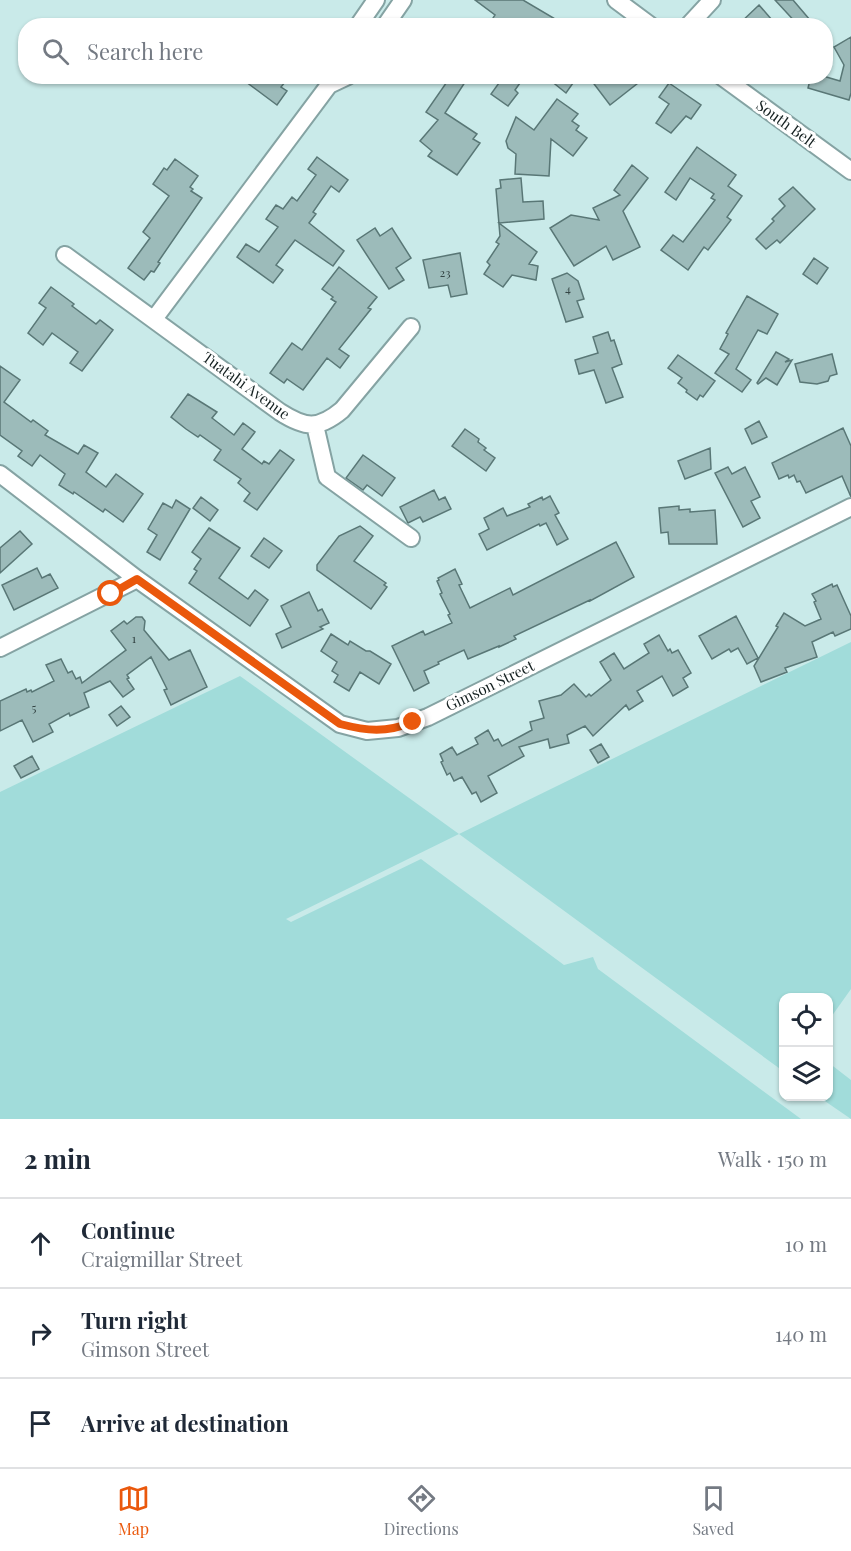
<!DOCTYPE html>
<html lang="en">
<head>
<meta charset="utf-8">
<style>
  body { margin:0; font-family:"Playfair Display",serif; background:#f2f2f3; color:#1f2937 }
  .controls { position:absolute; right:18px; bottom:18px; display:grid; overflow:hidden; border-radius:12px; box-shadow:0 2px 4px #0004 }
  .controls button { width:54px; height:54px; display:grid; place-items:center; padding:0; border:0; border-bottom:2px solid #e0e1e3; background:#fff; color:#1f2937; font:30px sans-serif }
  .stop { position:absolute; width:18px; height:18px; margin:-14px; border:4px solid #ea580c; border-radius:50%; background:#fff }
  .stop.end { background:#ea580c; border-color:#fff; box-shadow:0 2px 6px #0008 }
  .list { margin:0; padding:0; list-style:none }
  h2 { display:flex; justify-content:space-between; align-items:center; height:78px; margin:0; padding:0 24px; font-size:26px }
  h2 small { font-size:20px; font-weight:400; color:#747a83 }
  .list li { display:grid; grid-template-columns:39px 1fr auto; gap:18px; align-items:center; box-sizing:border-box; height:90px; padding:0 24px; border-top:2px solid #e0e1e3 }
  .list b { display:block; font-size:22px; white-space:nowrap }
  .list p { margin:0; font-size:20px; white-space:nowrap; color:#747a83 }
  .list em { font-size:20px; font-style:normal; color:#747a83 }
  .icon { flex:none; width:33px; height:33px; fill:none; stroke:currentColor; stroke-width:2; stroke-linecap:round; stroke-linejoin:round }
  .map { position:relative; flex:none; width:851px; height:1119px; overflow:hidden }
  .search { position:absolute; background:#fff; box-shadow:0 2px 4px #0004; left:18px; right:18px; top:18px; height:66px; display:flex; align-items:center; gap:15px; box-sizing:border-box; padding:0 21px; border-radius:24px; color:#747a83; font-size:22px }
  .sheet { height:348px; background:#fff }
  nav { display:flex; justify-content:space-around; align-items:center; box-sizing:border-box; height:84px; border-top:2px solid #e0e1e3; background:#fff; font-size:16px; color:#747a83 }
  nav a { display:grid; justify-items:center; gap:3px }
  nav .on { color:#ea580c }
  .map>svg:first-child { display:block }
  .green { fill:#a1dcda }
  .building { fill:#9cbbba; stroke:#597776; stroke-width:1.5 }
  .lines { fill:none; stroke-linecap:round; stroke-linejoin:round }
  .minor-casing { stroke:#85a3a3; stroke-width:20 }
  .minor { stroke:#fff; stroke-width:16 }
  .route { stroke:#ea580c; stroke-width:8 }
  .labels { text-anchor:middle; stroke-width:6; stroke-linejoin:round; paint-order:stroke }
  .number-label { font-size:12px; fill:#354646 }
  .street-label { font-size:15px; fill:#131f1f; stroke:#fff }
</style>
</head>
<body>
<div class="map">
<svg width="851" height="1119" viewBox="0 0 851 1119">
  <rect width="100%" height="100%" fill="#c9eae9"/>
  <path class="green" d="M 851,642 L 851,989 L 829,1020 L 828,998 L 784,998 L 783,1071 L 459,834 L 286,919 L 291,922 L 421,859 L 564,965 L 593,957 L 598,969 L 801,1119 L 0,1119 L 0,792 L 240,676 L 459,834 Z
    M 829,1063 L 851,1080 L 851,1119 L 819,1097 L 828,1096 Z"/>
  <path class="building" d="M 475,0 L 523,0 L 567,26 L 488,26 L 495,15 Z
    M 775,0 L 793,0 L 810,20 L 804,26 L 799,26 Z
    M 759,5 L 772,20 L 766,26 L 737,26 Z
    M 851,37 L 851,93 L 849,100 L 808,88 L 811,76 L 823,76 L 840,81 L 844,65 L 834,47 Z
    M 238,76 L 290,76 L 281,87 L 287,91 L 277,105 Z
    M 451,76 L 469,76 L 445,113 L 477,134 L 473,139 L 480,143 L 457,175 L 428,156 L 432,151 L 420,141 L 438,120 L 426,112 Z
    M 504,76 L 525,76 L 515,90 L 518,93 L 508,106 L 491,94 Z
    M 545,76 L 578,76 L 566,93 Z
    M 588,76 L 647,76 L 610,105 Z
    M 669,83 L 701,105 L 691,119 L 686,116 L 671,133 L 656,123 L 669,104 L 659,97 Z
    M 557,99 L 578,114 L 572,121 L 579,126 L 576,130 L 587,138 L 573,156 L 551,139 L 549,176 L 515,174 L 516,154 L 508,148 L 506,141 L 516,117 L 534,130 Z
    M 697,147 L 736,175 L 728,186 L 742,196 L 727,217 L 731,220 L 708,250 L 704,247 L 688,270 L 661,250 L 673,235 L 683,242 L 715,200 L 711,198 L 714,194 L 690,178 L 676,200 L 665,192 Z
    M 317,157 L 348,180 L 339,192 L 331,186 L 313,212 L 316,214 L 309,223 L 344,251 L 333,266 L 295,240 L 276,265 L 283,270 L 273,283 L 237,257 L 246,244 L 259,252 L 278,227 L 266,219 L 276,205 L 283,209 L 292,197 L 297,201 L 316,175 L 308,169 Z
    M 175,159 L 198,176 L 190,187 L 193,189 L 191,191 L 202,198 L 158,262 L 160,263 L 154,272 L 151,271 L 144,280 L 128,268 L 150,238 L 143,232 L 169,196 L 153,184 L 164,168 L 167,170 Z
    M 632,165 L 648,178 L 623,211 L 640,247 L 613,260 L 606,246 L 574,266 L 550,228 L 571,215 L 599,220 L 593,208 L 620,195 L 614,190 Z
    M 521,178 L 523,202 L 543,201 L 544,219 L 499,223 L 537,252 L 529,264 L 538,266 L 536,280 L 512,275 L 503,287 L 484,274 L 490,265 L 487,262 L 499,244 L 496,242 L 500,236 L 496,189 L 501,188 L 500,180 Z
    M 793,187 L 815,209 L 780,243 L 777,240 L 766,249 L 756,239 L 774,221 L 772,219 L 785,206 L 779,199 Z
    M 375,228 L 380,236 L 392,228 L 411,258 L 396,268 L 404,280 L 389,289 L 357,240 Z
    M 460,253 L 467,294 L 451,297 L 448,285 L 429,288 L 423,260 Z
    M 814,258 L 828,268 L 817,284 L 803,274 Z
    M 339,267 L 377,297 L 368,308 L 371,309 L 339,349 L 349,356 L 340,368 L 327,358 L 303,390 L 287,379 L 284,383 L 270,373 L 292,343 L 302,350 L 336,302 L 331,299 L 333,297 L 322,289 Z
    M 567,273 L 578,281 L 584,299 L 577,301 L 583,317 L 566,322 L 552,279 Z
    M 51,287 L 74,304 L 72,306 L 96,324 L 100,320 L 113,330 L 82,371 L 70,363 L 78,352 L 52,333 L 43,345 L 28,333 L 46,308 L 39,303 Z
    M 747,296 L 778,314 L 767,334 L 758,330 L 736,369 L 751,380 L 742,392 L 715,373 L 729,354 L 720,349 L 728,334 L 726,333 Z
    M 608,332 L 611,341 L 614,340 L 622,364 L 612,368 L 623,397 L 606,403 L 594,370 L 579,374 L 575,360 L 598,353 L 593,337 Z
    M 776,352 L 789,359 L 785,362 L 792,360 L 777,385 L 766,378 L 758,384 L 757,383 Z
    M 832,354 L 837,374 L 830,376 L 828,381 L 817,384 L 800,382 L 795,364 Z
    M 678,355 L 715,381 L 703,397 L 700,395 L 697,400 L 686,392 L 687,390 L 678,383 L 682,378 L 668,368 Z
    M 0,366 L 20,380 L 4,402 L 31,422 L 33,420 L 48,431 L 45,435 L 78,454 L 84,445 L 98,453 L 86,472 L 106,487 L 116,474 L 143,494 L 123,522 L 105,509 L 103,512 L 74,492 L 73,494 L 59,485 L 65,474 L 40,455 L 32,466 L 18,456 L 22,451 L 0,435 Z
    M 188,394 L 217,412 L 212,418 L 234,435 L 243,423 L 255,432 L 242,449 L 262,464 L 264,461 L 269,464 L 280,450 L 294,460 L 257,510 L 244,501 L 250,493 L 238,483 L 241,479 L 214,460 L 221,450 L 200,435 L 198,437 L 186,429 L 171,417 Z
    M 759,421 L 767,437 L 752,444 L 745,429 Z
    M 843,428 L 851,446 L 851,497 L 842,476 L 806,493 L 800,481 L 797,482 L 794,475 L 789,478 L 788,475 L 779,479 L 772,463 Z
    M 465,429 L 479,439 L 478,442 L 486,448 L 484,450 L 495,458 L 486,471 L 452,446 Z
    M 710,448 L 711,469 L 685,479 L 678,461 Z
    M 363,455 L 395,478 L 382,496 L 367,485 L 363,490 L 346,478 Z
    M 728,467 L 732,474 L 745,467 L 760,497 L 751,501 L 760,518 L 743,527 L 715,473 Z
    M 434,490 L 439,500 L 445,497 L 451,509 L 423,522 L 420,517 L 408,523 L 400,507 Z
    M 550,496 L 559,513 L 555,515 L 568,539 L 557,545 L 546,523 L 540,526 L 539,524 L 487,550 L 479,534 L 489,529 L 484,518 L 503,508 L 507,516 L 530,507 L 528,504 L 542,497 L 543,500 Z
    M 201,497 L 218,510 L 210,521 L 193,508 Z
    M 176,500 L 190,509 L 160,560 L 147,552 L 157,535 L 148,529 L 163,503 L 172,508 Z
    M 679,506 L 679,510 L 690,509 L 690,512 L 715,510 L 717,544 L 669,544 L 668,532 L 661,533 L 659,508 Z
    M 360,526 L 373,536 L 354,561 L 386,583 L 384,585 L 387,587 L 371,609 L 317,570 L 317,565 L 339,536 Z
    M 209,528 L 240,548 L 219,578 L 248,599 L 255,590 L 268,600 L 250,626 L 189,583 L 197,571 L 194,569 L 201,559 L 192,552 Z
    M 20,531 L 32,544 L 0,573 L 0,548 Z
    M 264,538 L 282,551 L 269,568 L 251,556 Z
    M 616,542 L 634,577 L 590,601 L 590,600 L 514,636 L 516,639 L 499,647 L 499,646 L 468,659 L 464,650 L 438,662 L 439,664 L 424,671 L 429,683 L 414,691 L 392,646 L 423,631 L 425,635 L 452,623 L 448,615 L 450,614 L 440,594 L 442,593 L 437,581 L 439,580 L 438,578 L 455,569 L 462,584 L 459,585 L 470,608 L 510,588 L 513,595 Z
    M 37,568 L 42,578 L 50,574 L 58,588 L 14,610 L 2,585 Z
    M 832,584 L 833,587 L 837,585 L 851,616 L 851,629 L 835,636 L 833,632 L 812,642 L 817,657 L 785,668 L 787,672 L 761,682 L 754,666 L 778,627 L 776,626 L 784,613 L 805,626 L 821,619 L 814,602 L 816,601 L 812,594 Z
    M 309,592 L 318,611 L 322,609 L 329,623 L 320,627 L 323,629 L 282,648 L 276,634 L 291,627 L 281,606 Z
    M 736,616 L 758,658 L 747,664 L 738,648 L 731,652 L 729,649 L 712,659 L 699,636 Z
    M 136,617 L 142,617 L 145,621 L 144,630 L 169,660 L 190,650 L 207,687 L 171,705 L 164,690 L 167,689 L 151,657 L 127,675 L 129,678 L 127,679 L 134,689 L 123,697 L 110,681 L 84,693 L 89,707 L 70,716 L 69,713 L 49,724 L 53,732 L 33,742 L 22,720 L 0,731 L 0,701 L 26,689 L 27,692 L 31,690 L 32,692 L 54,681 L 46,665 L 61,659 L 68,673 L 72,671 L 76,679 L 80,677 L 82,683 L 126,650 L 111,631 L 124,621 L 127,624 Z
    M 331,634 L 348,645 L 350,641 L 366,651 L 370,651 L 391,664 L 379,684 L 360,672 L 349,691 L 334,682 L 338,675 L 332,671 L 337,662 L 321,651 Z
    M 659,635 L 668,651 L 670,649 L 672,653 L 678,650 L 691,673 L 683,678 L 688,687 L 673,696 L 662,676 L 637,691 L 643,701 L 629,710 L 626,705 L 593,736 L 585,726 L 567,735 L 569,743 L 550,748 L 548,739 L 519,747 L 524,756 L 488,776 L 497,793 L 481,802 L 476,792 L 472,794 L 462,777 L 454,781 L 450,773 L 447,775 L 441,762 L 443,761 L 440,754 L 452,747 L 457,755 L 478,744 L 475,738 L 488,730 L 494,741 L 498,739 L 502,746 L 532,730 L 530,722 L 544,718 L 539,701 L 561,695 L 574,684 L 586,697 L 589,694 L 591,696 L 611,680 L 600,662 L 614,653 L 624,669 L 649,653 L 644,644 Z
    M 121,706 L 130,717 L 117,726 L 109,715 Z
    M 601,744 L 609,757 L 598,763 L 590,750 Z
    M 32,756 L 39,769 L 21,778 L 14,766 Z"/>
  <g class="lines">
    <g class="minor-casing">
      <path id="minor" d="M 616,0 L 651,26
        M 358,26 L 376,0
        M 385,26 L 403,0
        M 688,26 L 712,0
        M 721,76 L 851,171
        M 329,85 L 348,76
        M 65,255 L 280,412 C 305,428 318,430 342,410 L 411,327
        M 154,319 L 329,85 L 330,76
        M 315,425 L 327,477 L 411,538
        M 0,474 L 137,579 L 340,724 L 367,731 L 398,728 L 428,717 L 851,507
        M 0,648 L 137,579"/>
    </g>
    <use href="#minor" class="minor"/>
  </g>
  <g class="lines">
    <path class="route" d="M 111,594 L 137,579 L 340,724 C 367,731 386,733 413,722"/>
  </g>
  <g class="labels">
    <g class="number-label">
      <text x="445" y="277">23</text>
      <text x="568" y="293">4</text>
      <text x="134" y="643">1</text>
      <text x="34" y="712">5</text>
    </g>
    <g class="street-label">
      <text transform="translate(786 124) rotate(36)" y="5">South Belt</text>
      <text transform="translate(246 386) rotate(36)" y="5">Tuatahi Avenue</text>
      <text transform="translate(490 686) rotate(-26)" y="5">Gimson Street</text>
    </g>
  </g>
</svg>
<div class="controls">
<button><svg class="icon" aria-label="locate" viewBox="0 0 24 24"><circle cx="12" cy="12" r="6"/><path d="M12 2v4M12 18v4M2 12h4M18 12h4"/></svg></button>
<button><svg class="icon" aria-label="layers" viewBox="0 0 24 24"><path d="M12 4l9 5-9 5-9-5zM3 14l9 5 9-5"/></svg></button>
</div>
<div class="stop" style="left:111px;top:594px"></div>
<div class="stop end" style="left:413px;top:722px"></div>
<div class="search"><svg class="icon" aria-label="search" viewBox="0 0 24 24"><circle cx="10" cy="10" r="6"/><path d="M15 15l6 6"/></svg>Search here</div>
</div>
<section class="sheet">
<h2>2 min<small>Walk · 150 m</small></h2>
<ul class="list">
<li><svg class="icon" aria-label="ahead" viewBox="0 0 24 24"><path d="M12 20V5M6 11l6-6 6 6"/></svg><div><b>Continue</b><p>Craigmillar Street</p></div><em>10 m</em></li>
<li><svg class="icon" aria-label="right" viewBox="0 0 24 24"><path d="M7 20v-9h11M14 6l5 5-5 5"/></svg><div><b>Turn right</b><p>Gimson Street</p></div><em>140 m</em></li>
<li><svg class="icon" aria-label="arrive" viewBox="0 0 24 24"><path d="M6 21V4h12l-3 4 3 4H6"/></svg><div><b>Arrive at destination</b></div></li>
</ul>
</section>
<nav>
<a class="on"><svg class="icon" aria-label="map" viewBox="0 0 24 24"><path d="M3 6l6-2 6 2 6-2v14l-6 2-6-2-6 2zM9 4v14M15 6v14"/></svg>Map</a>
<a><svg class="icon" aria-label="directions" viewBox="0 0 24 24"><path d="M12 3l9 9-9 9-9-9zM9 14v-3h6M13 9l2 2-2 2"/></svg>Directions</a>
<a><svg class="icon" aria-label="saved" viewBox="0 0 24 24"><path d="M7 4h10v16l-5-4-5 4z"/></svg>Saved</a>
</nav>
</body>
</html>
